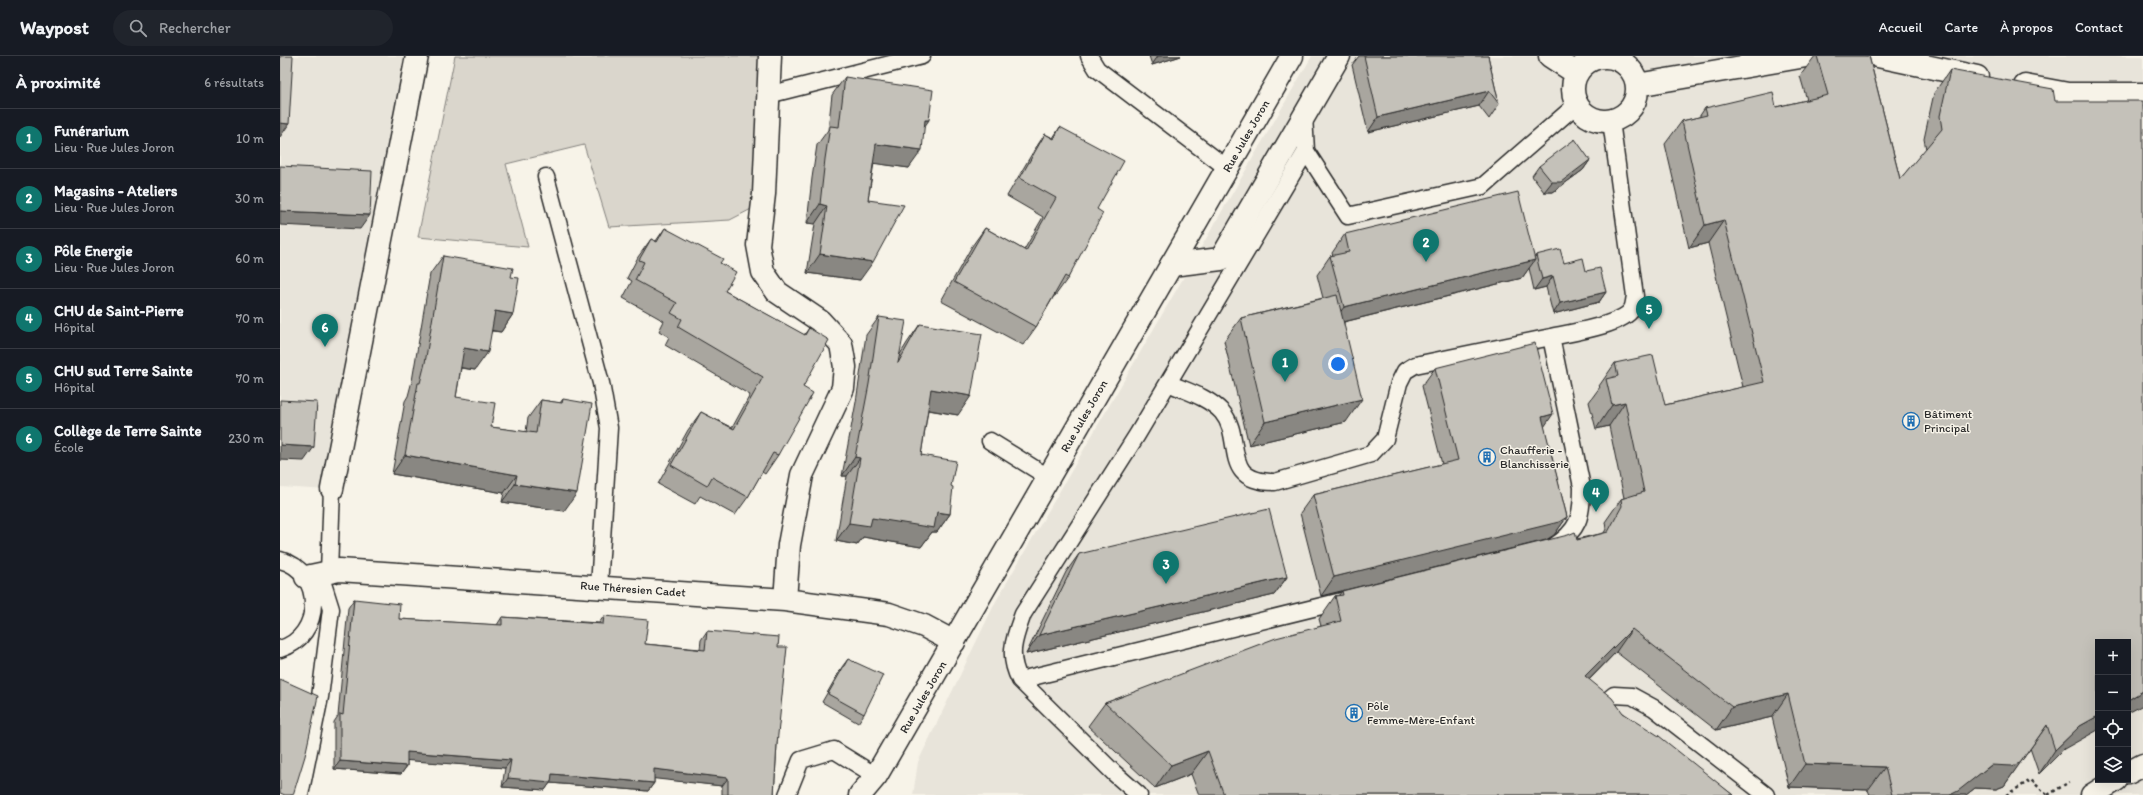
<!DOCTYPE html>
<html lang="fr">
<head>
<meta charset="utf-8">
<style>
  body { margin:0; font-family:Itim,sans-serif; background:#20242c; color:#f1f3f6 }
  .controls { position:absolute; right:12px; bottom:12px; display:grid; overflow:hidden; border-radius:0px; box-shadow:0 4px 16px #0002 }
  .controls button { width:36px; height:36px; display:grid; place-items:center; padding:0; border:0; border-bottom:1px solid #363941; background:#171b24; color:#f1f3f6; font:20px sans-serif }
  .you { position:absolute; left:1058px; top:308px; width:14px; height:14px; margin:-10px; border:3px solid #fff; border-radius:50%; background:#1a73e8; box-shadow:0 0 0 6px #1a73e833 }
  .badge { display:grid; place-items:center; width:26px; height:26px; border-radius:50%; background:#0f766e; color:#fff; font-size:13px; font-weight:700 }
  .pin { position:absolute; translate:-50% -33px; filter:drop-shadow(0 1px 2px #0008) }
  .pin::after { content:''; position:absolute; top:21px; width:14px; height:12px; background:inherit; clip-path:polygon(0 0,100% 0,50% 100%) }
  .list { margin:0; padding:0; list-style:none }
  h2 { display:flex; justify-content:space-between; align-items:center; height:52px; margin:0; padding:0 16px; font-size:17px }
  h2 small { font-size:13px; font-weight:400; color:#9ea1a6 }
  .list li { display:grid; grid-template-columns:26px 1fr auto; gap:12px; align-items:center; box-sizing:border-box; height:60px; padding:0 16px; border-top:1px solid #363941 }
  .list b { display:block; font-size:15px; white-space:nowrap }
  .list p { margin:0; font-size:13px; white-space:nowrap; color:#9ea1a6 }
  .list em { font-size:13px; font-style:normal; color:#9ea1a6 }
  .icon { flex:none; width:22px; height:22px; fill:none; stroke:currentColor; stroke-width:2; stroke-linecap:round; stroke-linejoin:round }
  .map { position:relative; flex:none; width:1863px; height:739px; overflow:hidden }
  header { display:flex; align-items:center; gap:24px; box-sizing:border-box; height:56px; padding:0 20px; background:#171b24; border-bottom:1px solid #363941 }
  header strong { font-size:19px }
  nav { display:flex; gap:22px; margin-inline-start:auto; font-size:14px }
  .search { width:280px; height:36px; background:#20242c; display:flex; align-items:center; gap:10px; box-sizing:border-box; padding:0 14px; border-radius:22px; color:#9ea1a6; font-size:15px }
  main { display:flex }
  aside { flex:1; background:#171b24 }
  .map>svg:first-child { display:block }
  .built { fill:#e8e4da; fill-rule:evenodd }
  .green { fill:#dad6cc; stroke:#82807c }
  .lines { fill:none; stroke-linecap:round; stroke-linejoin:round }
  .service-casing { stroke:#2b2b2b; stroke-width:19 }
  .minor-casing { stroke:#2b2b2b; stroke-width:25 }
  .tertiary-casing { stroke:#2b2b2b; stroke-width:25 }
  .path { stroke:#2b2b2b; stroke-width:2.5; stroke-dasharray:3 3; stroke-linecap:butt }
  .service { stroke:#f7f3e8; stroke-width:16 }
  .minor { stroke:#f7f3e8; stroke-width:22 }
  .tertiary { stroke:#f7f3e8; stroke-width:22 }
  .wall { fill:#a9a69f; stroke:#2b2b2b }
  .shaded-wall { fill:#898782; stroke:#2b2b2b }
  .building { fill:#c4c1b9; stroke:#2b2b2b }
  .labels { text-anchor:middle; stroke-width:3; stroke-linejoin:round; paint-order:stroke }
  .street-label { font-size:12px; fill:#2b2b2b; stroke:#f7f3e8 }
  .poi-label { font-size:12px; fill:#2b2b2b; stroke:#f7f3e8; text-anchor:start }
</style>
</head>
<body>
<header>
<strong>Waypost</strong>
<div class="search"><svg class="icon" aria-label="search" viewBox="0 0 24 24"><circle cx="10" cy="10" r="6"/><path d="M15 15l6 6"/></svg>Rechercher</div>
<nav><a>Accueil</a><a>Carte</a><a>À propos</a><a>Contact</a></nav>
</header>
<main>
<aside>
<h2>À proximité<small>6 résultats</small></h2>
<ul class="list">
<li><span class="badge">1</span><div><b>Funérarium</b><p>Lieu · Rue Jules Joron</p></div><em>10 m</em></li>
<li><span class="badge">2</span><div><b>Magasins - Ateliers</b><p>Lieu · Rue Jules Joron</p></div><em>30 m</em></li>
<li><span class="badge">3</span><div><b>Pôle Energie</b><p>Lieu · Rue Jules Joron</p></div><em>60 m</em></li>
<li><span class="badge">4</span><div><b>CHU de Saint-Pierre</b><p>Hôpital</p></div><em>70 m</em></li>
<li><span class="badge">5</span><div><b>CHU sud Terre Sainte</b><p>Hôpital</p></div><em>70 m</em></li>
<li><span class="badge">6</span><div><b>Collège de Terre Sainte</b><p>École</p></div><em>230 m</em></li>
</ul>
</aside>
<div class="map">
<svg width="1863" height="739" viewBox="0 0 1863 739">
  <rect width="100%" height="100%" fill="#f7f3e8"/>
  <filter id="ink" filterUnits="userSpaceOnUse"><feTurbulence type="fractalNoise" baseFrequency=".025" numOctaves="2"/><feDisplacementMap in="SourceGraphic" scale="8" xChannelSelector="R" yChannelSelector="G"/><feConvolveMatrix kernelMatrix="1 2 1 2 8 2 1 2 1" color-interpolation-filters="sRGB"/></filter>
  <g filter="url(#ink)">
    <path class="built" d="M 0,0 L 143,0 L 63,435 L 0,431 Z
      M 1032,0 L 1863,0 L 1863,739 L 633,739 L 638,706 L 716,545 ZM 1818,586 L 1848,586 L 1848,724 L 1818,724 Z"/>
    <path class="green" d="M 175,0 L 492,0 L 479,149 L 450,164 L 329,171 L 304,89 L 226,108 L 248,191 L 138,181 Z"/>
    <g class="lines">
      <g class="service-casing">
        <path id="service" d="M 809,0 L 817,13 L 947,112
          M 488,39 L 642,0
          M 1026,95 L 1068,160 L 1203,130 L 1296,49
          M 266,121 L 321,327 L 329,372 L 319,531
          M 888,327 C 906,335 928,341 942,356 C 965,383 939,426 995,426 L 1091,398 L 1105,383 L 1119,327 L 1125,315 L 1135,309 L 1271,281
          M 710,385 L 768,421
          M 1273,491 C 1299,474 1302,461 1302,431 L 1271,281 C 1290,277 1343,269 1352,253 C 1354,249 1354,244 1355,240 L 1331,65
          M 0,504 C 45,515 43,581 0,593
          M 49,516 L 52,433
          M 740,624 L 1070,543
          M 1324,659 L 1323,648 L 1334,639 L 1352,640 L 1374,652 L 1486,739
          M 20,739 L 40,641 L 51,553 L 40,518
          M 507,739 L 521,704 L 554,694 L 596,720
          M 859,739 L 834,717 L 740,624 C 727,599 734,583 743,558 L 857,379 L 1026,95 L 1024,59"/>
      </g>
      <g class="minor-casing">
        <path id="minor" d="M 490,0 L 484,138 L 478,189 L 483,216 L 497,236 L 540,265 L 561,288 L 565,311 L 563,332 L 522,419 L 509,489 L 505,544
          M 1270,0 L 1296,17
          M 1598,0 L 1697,21
          M1293 33a32 32 0 1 1 64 0a32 32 0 1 1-64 0Z
          M 1357,29 L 1526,0
          M 1745,30 L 1788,38 L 1863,38
          M 891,209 L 941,203 L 1059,0
          M 52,433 L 137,0
          M 26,521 L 59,514 L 505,544 L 609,558 L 644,570 L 674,586
          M 1848,717 L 1863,709
          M 1812,739 L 1836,724"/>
      </g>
      <g class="tertiary-casing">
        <path id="tertiary" d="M 580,739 L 596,720 L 1012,0"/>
      </g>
      <path class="path" d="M 1726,739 L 1751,724 L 1767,739
        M 1768,739 L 1789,726"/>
      <use href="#service" class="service"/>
      <use href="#minor" class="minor"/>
      <use href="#tertiary" class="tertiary"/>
    </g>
    <path class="wall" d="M 869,0 L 901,0 L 872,9 Z
      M 1079,0 L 1208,0 L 1219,48 L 1209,63 L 1199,50 L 1088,76 L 1072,9 Z
      M 1535,0 L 1589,0 L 1620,123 L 1646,93 L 1644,83 L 1654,37 L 1670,14 L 1784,693 L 1759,718 L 1750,692 L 1724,730 L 1716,733 L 1695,732 L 1686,739 L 1590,739 L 1588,734 L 1509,731 L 1492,661 L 1436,674 L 1336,596 L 1309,624 L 1343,657 L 1453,739 L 919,739 L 911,718 L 875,732 L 808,670 L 825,647 L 1041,570 L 1039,563 L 1055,540 L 1059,539 L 1062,535 L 1324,477 L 1326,473 L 1325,466 L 1341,443 L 1344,442 L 1329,370 L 1316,373 L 1309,346 L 1320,331 L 1319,330 L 1335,307 L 1385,349 L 1463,331 L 1428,187 L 1409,192 L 1385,88 L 1402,65 L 1419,61 L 1425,52 L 1496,51 L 1527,44 L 1520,20 Z
      M 565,21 L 644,71 L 629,112 L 594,107 L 588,144 L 580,224 L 527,217 L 535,168 L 527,167 L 532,122 L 537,89 L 548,74 L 552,39 Z
      M 780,71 L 817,153 L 788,222 L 775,240 L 774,240 L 756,271 L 743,289 L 661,245 L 692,190 L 705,172 L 744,194 L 763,161 L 727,140 L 753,96 L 765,78 L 773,82 Z
      M 1310,104 L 1303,114 L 1273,136 L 1264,136 L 1252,120 L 1259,110 Z
      M 385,172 L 440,207 L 445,235 L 524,279 L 529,272 L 523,331 L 498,399 L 485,418 L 482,416 L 468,441 L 455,459 L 420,440 L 415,448 L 378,428 L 408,374 L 421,356 L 452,372 L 470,339 L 385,289 L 389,281 L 379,275 L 384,265 L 343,242 L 352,225 L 347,222 L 358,201 L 371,183 L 376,185 Z
      M 1065,178 L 1255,201 L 1256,199 L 1284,207 L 1306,215 L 1326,236 L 1319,246 L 1273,258 L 1266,231 L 1254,234 L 1249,212 L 1242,222 L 1064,266 L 1066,366 L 969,389 L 944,285 L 961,262 L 1043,242 L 1037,219 L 1050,200 L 1053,200 L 1052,197 Z
      M 163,200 L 231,221 L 233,258 L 221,276 L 212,275 L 195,314 L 181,312 L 176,341 L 211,371 L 246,376 L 248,362 L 261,344 L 280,347 L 283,343 L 284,455 L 222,446 L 224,437 L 112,418 L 125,345 L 128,340 L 132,325 L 150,218 Z
      M 599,261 L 619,300 L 627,287 L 640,268 L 678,359 L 648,354 L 641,399 L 671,430 L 670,458 L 657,476 L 652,476 L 641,491 L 583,481 L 577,489 L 556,485 L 567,420 L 562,420 L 576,346 L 586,279 Z
      M 1155,312 L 1264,371 L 1287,461 L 1274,479 L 1266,484 L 1041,540 L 1020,457 L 1033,439 L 1162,408 L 1142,330 Z
      M 799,498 L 1007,521 L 994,539 L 746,598 L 786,516 Z
      M 74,543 L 119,563 L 217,569 L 222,561 L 319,567 L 324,560 L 365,588 L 420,593 L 421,584 L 427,575 L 498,591 L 497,688 L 494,739 L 442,739 L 442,730 L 374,722 L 374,727 L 368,735 L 270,727 L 265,734 L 222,731 L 225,712 L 127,704 L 127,710 L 121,718 L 54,713 L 54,666 L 58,660 L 68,552 Z
      M 568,603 L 584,658 L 578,667 L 542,646 L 562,611 Z"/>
    <path class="shaded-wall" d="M 878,0 L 901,0 L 872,9 Z
      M 1209,35 L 1199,50 L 1088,76 L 1098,61 Z
      M 645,64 L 649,64 L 636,83 Z
      M 0,67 L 9,68 L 0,81 Z
      M 596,88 L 642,94 L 629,112 L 584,106 Z
      M 1310,104 L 1303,114 L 1273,136 L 1264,136 L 1272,126 Z
      M 540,148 L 547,150 L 535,168 L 527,167 Z
      M 0,155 L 90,159 L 80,173 L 0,169 Z
      M 1444,164 L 1428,187 L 1409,192 L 1425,169 Z
      M 540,198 L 593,206 L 580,224 L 527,217 Z
      M 1255,204 L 1242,222 L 1051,269 L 1064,251 Z
      M 1273,220 L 1266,231 L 1254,234 L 1262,223 Z
      M 1326,236 L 1319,246 L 1273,258 L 1280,247 Z
      M 215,255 L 233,258 L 221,276 L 203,273 Z
      M 184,292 L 208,296 L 195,314 L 171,310 Z
      M 651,333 L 691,340 L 678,359 L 638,352 Z
      M 1082,343 L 1066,366 L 969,389 L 985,366 Z
      M 1345,346 L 1329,370 L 1316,373 L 1332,349 Z
      M 1273,358 L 1260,377 L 1262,361 Z
      M 0,389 L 34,391 L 24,405 L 0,404 Z
      M 125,399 L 237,419 L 224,437 L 112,418 Z
      M 575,401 L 580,402 L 567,420 L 562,420 Z
      M 235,428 L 297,437 L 284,455 L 222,446 Z
      M 657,456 L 670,458 L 657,476 L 652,476 L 641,491 L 583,481 L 577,489 L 556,485 L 569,467 L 592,462 Z
      M 1287,461 L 1274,479 L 1266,484 L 1041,540 L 1054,521 Z
      M 1007,521 L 994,539 L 746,598 L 759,579 Z
      M 1352,573 L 1336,596 L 1289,644 L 1305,620 Z
      M 1863,635 L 1863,649 L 1848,657 L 1848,644 Z
      M 1508,638 L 1492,661 L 1436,674 L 1452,651 Z
      M 1818,660 L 1818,674 L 1784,693 L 1759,718 L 1775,694 L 1800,670 Z
      M 1767,669 L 1724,730 L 1716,733 L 1695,732 L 1686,739 L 1670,739 Z
      M 928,695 L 911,718 L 875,732 L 891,709 Z
      M 127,696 L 231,704 L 225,712 L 121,704 Z
      M 60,705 L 127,710 L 121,718 L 54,713 Z
      M 1525,708 L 1605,711 L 1588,734 L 1509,731 Z
      M 374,713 L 448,722 L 442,730 L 368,722 Z
      M 272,718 L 374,727 L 368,735 L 270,727 L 265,734 L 222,731 L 228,722 Z"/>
    <path class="building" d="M 0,0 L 13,0 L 9,68 L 0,67 Z
      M 1084,0 L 1208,0 L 1219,48 L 1209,35 L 1098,61 Z
      M 1537,0 L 1589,0 L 1620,123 L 1662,73 L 1660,60 L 1670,14 L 1773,33 L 1775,45 L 1863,45 L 1863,635 L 1848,644 L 1848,586 L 1818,586 L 1818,660 L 1800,670 L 1775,694 L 1767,669 L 1740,707 L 1732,710 L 1711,709 L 1678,735 L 1670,739 L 1612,739 L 1605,711 L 1525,708 L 1508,638 L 1452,651 L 1352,573 L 1305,620 L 1332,642 L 1343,657 L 1379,680 L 1453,739 L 944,739 L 928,695 L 891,709 L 825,647 L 996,582 L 1061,565 L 1055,540 L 1063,539 L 1062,535 L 1288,479 L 1295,476 L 1297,484 L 1328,476 L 1342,450 L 1341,443 L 1364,436 L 1345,346 L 1332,349 L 1326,323 L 1338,320 L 1335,307 L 1373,299 L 1385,349 L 1484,326 L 1444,164 L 1425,169 L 1402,65 L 1427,59 L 1425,52 L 1493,36 L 1496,51 L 1548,39 Z
      M 565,21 L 653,34 L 649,64 L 645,64 L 642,94 L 596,88 L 588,144 L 624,149 L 593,206 L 540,198 L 547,150 L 540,148 L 545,103 L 550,70 L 559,71 Z
      M 780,71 L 844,105 L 817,153 L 823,157 L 788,222 L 785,220 L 756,271 L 674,226 L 705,172 L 746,195 L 776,142 L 740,122 L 765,78 L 774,83 Z
      M 1295,83 L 1310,104 L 1281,126 L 1272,126 L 1259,110 Z
      M 0,110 L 92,115 L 90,159 L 0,155 Z
      M 1238,136 L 1255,204 L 1064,251 L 1050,200 L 1069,196 L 1065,178 Z
      M 385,172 L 443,203 L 440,207 L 456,216 L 445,235 L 525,279 L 529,272 L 549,284 L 523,331 L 533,337 L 498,399 L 493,397 L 468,441 L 432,421 L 427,430 L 391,409 L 421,356 L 454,373 L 483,321 L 398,271 L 402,263 L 391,257 L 397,247 L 355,224 L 364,206 L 359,204 L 371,183 L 377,186 Z
      M 1280,193 L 1284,207 L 1303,202 L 1306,215 L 1320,212 L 1326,236 L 1280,247 L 1273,220 L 1262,223 L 1256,199 Z
      M 163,200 L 233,212 L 231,221 L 239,222 L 233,258 L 215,255 L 208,296 L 184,292 L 176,341 L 215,347 L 211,371 L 256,377 L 261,344 L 282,347 L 283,343 L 312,348 L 297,437 L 235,428 L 237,419 L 125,399 L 138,327 L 140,327 L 145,307 Z
      M 1057,239 L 1082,343 L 985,366 L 961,262 Z
      M 599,261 L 626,265 L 618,307 L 640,268 L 702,278 L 691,340 L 651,333 L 641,399 L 676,405 L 671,430 L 673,431 L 670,458 L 657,456 L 654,472 L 592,462 L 590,470 L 569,467 L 580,402 L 575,401 L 589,328 Z
      M 1255,287 L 1273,358 L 1262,361 L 1287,461 L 1279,466 L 1054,521 L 1033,439 L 1178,404 L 1155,312 Z
      M 0,344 L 37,346 L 34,391 L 0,389 Z
      M 989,453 L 1007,521 L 759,579 L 799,498 Z
      M 74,543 L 120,548 L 119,563 L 222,569 L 222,561 L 323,568 L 324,560 L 368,564 L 365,588 L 425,594 L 427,575 L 499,581 L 498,591 L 507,591 L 497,688 L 494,739 L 448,739 L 448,722 L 374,713 L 374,727 L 272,718 L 271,726 L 228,722 L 231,704 L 127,696 L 127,710 L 60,705 L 60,658 L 63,659 Z
      M 568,603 L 603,619 L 584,658 L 548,638 Z
      M 0,623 L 38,640 L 25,700 L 13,739 L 5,739 L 0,737 Z"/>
  </g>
  <defs>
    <g id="building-ring" transform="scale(0.9)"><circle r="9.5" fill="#f7f3e8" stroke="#1f6fb2" stroke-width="1.5"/><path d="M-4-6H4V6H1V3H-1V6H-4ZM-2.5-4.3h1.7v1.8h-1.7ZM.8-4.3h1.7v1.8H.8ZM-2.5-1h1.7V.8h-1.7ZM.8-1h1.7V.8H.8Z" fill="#1f6fb2"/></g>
  </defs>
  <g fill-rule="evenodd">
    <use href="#building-ring" x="1631" y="365"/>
    <use href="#building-ring" x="1207" y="401"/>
    <use href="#building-ring" x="1074" y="657"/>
  </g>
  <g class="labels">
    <g class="street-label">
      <text transform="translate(966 80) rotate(-60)" y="4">Rue Jules Joron</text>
      <text transform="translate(804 360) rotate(-60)" y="4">Rue Jules Joron</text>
      <text transform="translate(353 533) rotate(4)" y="4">Rue Théresien Cadet</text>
      <text transform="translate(643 641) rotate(-60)" y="4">Rue Jules Joron</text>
    </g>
    <g class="poi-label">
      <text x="1644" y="362">Bâtiment<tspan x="1644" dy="14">Principal</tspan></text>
      <text x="1220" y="398">Chaufferie -<tspan x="1220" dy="14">Blanchisserie</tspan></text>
      <text x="1087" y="654">Pôle<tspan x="1087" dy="14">Femme-Mère-Enfant</tspan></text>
    </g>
  </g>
</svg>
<div class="controls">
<button>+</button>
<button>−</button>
<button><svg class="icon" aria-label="locate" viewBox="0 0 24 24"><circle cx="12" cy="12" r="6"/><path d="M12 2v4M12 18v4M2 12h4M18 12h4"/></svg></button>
<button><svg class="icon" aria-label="layers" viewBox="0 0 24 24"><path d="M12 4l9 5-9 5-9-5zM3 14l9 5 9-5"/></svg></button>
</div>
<div class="you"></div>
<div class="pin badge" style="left:1005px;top:326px">1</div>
<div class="pin badge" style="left:1146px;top:206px">2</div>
<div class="pin badge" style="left:886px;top:528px">3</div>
<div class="pin badge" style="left:1316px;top:456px">4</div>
<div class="pin badge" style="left:1369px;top:273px">5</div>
<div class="pin badge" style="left:45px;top:291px">6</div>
</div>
</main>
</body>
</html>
